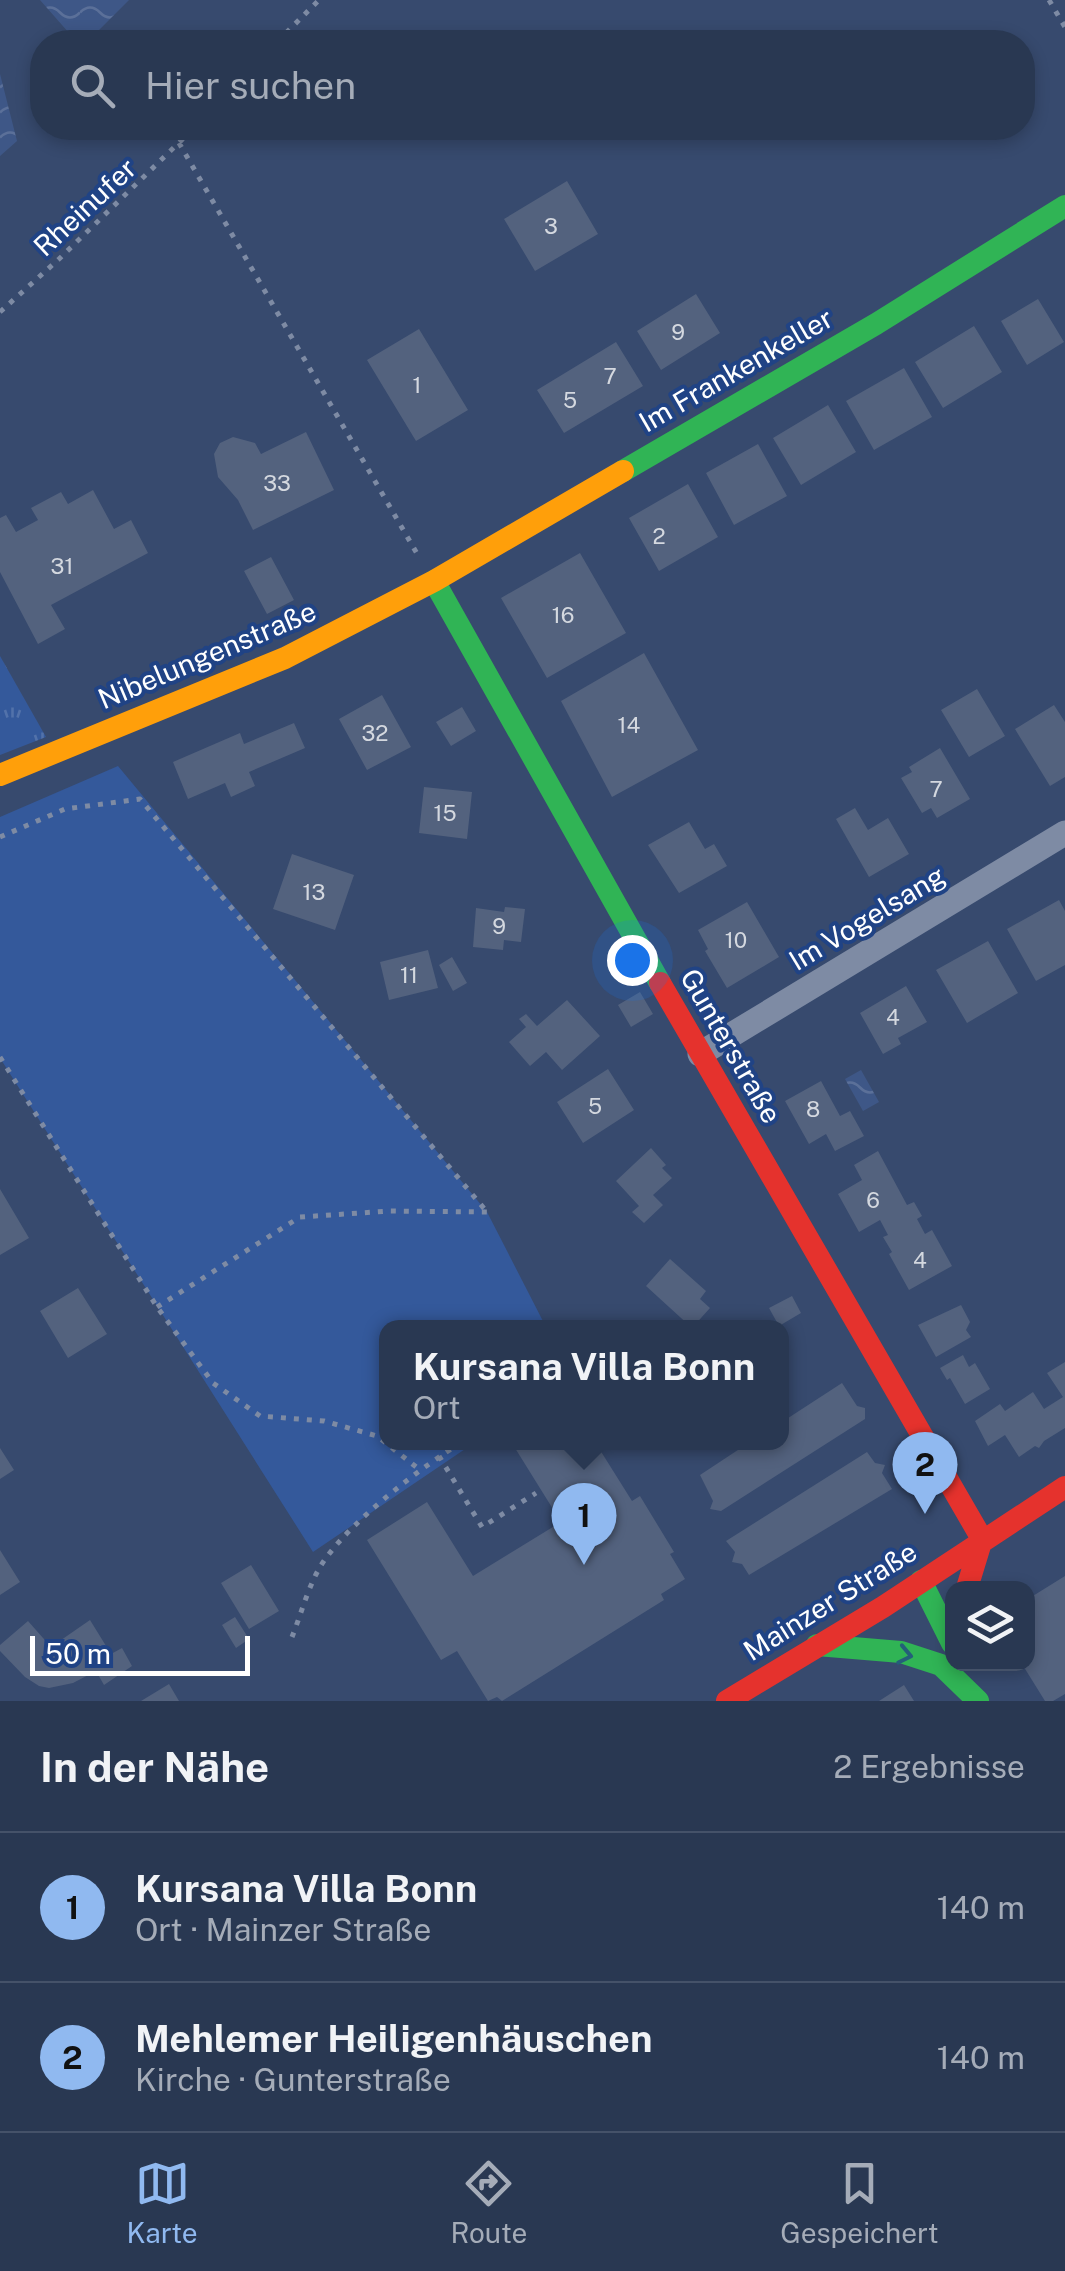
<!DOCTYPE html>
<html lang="de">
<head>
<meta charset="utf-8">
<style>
  body { margin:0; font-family:"Public Sans",sans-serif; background:#35435c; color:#f1f3f6 }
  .controls { position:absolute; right:30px; bottom:30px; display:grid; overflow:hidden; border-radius:20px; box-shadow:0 5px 15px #0003 }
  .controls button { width:90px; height:90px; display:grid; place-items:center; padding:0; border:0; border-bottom:2px solid #455269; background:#293852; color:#f1f3f6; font:50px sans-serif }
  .scale { position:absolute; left:30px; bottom:25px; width:220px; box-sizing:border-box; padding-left:10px; border:5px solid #fff; border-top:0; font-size:28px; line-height:35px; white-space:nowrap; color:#fff; -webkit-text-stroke:8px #204385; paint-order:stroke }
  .you { position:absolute; left:632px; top:960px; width:35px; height:35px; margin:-25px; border:8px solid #fff; border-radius:50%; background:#1a73e8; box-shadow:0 0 0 15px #1a73e833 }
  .badge { display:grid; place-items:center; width:65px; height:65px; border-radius:50%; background:#90b9f0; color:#111; font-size:32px; font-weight:700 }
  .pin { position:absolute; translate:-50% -82px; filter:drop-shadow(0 2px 5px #0008) }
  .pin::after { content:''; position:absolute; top:52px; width:35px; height:30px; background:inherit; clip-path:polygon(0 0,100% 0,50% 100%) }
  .popup { position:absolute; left:379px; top:1320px; width:410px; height:130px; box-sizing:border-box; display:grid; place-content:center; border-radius:20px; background:#293852; filter:drop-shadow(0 2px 8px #0005); font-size:32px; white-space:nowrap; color:#a5acb8 }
  .popup b { font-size:38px; color:#f1f3f6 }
  .popup::after { content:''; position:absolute; left:50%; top:100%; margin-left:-20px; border:20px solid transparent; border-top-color:#293852 }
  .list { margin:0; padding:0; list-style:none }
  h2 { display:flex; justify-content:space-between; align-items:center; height:130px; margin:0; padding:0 40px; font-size:42px }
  h2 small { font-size:32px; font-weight:400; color:#a5acb8 }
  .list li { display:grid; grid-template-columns:65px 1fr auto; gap:30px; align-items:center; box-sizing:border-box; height:150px; padding:0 40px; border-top:2px solid #455269 }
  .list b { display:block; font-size:38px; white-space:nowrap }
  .list p { margin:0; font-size:32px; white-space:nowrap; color:#a5acb8 }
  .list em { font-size:32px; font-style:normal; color:#a5acb8 }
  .icon { flex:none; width:55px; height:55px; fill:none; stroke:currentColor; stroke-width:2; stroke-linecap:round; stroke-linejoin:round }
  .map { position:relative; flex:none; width:1065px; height:1701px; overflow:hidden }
  .search { position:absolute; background:#293852; box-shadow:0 5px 15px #0003; left:30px; right:30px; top:30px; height:110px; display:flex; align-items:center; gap:25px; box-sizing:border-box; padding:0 35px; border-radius:40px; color:#a5acb8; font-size:38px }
  .sheet { height:430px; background:#293852 }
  nav { display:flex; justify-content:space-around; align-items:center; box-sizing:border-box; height:140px; border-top:2px solid #455269; background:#293852; font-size:28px; color:#a5acb8 }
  nav a { display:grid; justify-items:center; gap:5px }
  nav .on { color:#90b9f0 }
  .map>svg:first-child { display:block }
  .grass { fill:url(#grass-tufts) }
  .park { fill:#34599b }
  .water { fill:url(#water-waves) }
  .building { fill:#53627e }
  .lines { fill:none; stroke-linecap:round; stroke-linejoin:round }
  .path { stroke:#7e8ba4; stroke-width:5; stroke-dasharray:5 8; stroke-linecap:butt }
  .street { stroke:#7e8ba4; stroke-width:25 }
  .fast { stroke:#30b455; stroke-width:22 }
  .slow { stroke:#ff9f0a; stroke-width:22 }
  .jam { stroke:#e5322d; stroke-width:22 }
  .oneway { stroke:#245f79 }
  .labels { text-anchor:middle; stroke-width:8; stroke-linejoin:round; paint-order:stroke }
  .number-label { font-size:22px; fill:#d4d8df }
  .street-label { font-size:28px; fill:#fff; stroke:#204385 }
</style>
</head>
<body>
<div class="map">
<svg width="1065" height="1701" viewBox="0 0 1065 1701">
  <defs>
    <pattern id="grass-tufts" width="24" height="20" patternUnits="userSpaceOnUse" patternTransform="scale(2.5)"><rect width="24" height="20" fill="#34599b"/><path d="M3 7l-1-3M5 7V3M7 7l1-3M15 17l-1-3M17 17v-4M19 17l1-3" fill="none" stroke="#5272aa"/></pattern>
    <pattern id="water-waves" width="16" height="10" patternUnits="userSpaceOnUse" patternTransform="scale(2.5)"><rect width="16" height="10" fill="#3e5787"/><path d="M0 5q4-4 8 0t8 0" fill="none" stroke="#5b7099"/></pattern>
  </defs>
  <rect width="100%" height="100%" fill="#374a6e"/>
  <path class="grass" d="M 0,656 L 46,737 L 0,755 Z"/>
  <path class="park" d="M 118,766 L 487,1212 L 546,1327 L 386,1328 L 386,1442 L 474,1443 L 313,1552 L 0,1058 L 0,817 Z"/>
  <path class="water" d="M 40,0 L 129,0 L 87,42 L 77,42 Z
    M 0,74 L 17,141 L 0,156 Z
    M 861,1070 L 879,1102 L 863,1111 L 845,1079 Z"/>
  <path class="building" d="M 567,181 L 598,234 L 535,271 L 504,219 Z
    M 696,294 L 720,333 L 661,370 L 637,331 Z
    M 1038,299 L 1064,342 L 1027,365 L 1001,321 Z
    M 974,326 L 1002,372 L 943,408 L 915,362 Z
    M 419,329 L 468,410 L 416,441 L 367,360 Z
    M 616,342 L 643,386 L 564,433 L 537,390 Z
    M 904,368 L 932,417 L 874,450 L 846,401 Z
    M 828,405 L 856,452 L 801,485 L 773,438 Z
    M 306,432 L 334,490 L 253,530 L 238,500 L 218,477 L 214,454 L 220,443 L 233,437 L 255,443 L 261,454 Z
    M 758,444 L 787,496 L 734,525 L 706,473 Z
    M 688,484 L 718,537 L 659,571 L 629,518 Z
    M 93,490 L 114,529 L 131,520 L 148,553 L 51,605 L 65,629 L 38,644 L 0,572 L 0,518 L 6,515 L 16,532 L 38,520 L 31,508 L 61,492 L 68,504 Z
    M 580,553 L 626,633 L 547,678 L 501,598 Z
    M 271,557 L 294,600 L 267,614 L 244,571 Z
    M 644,653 L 698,750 L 612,797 L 561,701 Z
    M 977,689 L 1005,736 L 969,757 L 941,710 Z
    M 382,695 L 411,747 L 367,770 L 339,719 Z
    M 1054,705 L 1065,722 L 1065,777 L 1050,786 L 1015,729 Z
    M 462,707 L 476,731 L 451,746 L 436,722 Z
    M 294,723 L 305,748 L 249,772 L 255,786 L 231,797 L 225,783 L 188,799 L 173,762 L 240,733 L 244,744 Z
    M 940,748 L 970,799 L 937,818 L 931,808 L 922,813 L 901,778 L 912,772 L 909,767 Z
    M 424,787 L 472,792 L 467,839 L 419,833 Z
    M 855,808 L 868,830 L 888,818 L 909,854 L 869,877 L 836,819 Z
    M 689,822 L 705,849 L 714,844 L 727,866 L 679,893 L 648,845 Z
    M 292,854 L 354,875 L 335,930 L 273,909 Z
    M 1059,900 L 1065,911 L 1065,965 L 1036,981 L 1007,929 Z
    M 747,902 L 779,957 L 727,988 L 705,951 L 708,949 L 698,930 Z
    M 505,907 L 525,909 L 521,942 L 504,940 L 503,950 L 473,947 L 476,908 L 504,912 Z
    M 988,941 L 1018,993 L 967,1023 L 936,970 Z
    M 428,950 L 438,988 L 389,1000 L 380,962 Z
    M 452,957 L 467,983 L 453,991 L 439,965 Z
    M 906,986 L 927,1022 L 898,1038 L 901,1044 L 883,1054 L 860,1013 Z
    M 640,992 L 653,1014 L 631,1027 L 618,1005 Z
    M 567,1000 L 600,1036 L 562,1070 L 546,1052 L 530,1066 L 509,1042 L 526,1027 L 519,1019 L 526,1014 L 537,1026 Z
    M 608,1069 L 634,1110 L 583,1143 L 557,1102 Z
    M 821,1081 L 840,1116 L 850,1111 L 864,1136 L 835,1151 L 826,1134 L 809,1144 L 785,1101 Z
    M 651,1148 L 666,1165 L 662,1168 L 672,1178 L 653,1195 L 663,1205 L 644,1223 L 632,1212 L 639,1206 L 616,1181 Z
    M 878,1151 L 907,1205 L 914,1202 L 922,1216 L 917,1219 L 925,1234 L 932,1230 L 952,1266 L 909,1290 L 889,1254 L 892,1252 L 883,1237 L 888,1235 L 880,1220 L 859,1232 L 838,1194 L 862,1180 L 854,1165 Z
    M 0,1189 L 29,1238 L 0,1255 Z
    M 670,1259 L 706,1291 L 700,1299 L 710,1308 L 692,1328 L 646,1286 Z
    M 78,1288 L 107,1334 L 68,1358 L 40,1311 Z
    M 792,1296 L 801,1313 L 779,1326 L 769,1308 Z
    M 961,1305 L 970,1322 L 966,1330 L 971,1337 L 936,1357 L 918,1325 Z
    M 963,1355 L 969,1367 L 975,1363 L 990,1389 L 965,1404 L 950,1378 L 947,1380 L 940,1368 Z
    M 1065,1362 L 1065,1428 L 1044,1441 L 1039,1448 L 1035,1446 L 1019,1457 L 1005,1435 L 988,1446 L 975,1421 L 1000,1404 L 1005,1411 L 1033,1392 L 1044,1409 L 1063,1397 L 1047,1373 Z
    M 842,1383 L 857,1406 L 865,1408 L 865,1419 L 721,1511 L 710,1509 L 713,1501 L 700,1475 L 750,1442 L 782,1442 L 782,1422 Z
    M 524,1442 L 595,1442 L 632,1501 L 640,1496 L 674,1552 L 670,1554 L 685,1579 L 661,1594 L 664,1600 L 502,1701 L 497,1697 L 488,1701 L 457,1651 L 441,1660 L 367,1540 L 427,1502 L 473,1576 L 561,1522 L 515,1448 Z
    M 0,1448 L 14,1470 L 0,1479 Z
    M 867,1452 L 875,1463 L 885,1465 L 882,1473 L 892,1489 L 749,1575 L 742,1564 L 732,1562 L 735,1552 L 726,1541 Z
    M 0,1550 L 20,1582 L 0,1595 Z
    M 251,1565 L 279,1611 L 249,1629 L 221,1583 Z
    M 1065,1576 L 1065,1694 L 1053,1701 L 1045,1701 L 1022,1664 L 1028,1664 L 1028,1599 Z
    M 235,1617 L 249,1639 L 236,1648 L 222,1625 Z
    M 90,1620 L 111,1654 L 122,1648 L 132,1666 L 104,1685 L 96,1671 L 73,1683 L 49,1688 L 39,1686 L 25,1677 L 0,1651 L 0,1645 L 28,1621 L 51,1647 Z
    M 169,1684 L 179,1701 L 141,1701 Z
    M 904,1685 L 914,1701 L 879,1701 Z"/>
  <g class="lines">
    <path class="path" d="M 1049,0 L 1065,27
      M 277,42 L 319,0
      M 179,143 L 419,557
      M 0,312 L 59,259 L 194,128
      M 0,837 L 65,809 L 140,799 L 487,1212
      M 0,1057 L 157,1307 L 213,1383 L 260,1416 L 324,1421 L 377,1436 L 420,1470
      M 157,1307 L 300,1217 L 390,1211 L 487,1212
      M 439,1456 L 482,1527 L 536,1493
      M 292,1637 C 302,1612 310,1579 326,1558 C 355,1518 420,1468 462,1442"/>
    <path class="street" d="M 700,1054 L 1065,833"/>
    <path class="fast" d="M 623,471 L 876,324 L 1065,206
      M 434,581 L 660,983
      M 921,1581 L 952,1643
      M 817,1645 L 901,1652 L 941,1665 L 978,1701"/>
    <path class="slow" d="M 0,775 L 285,658 L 434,581 L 623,471"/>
    <path class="jam" d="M 660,983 L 982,1539
      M 967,1588 L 982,1539
      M 727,1701 L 883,1607 L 1065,1487"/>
  </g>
  <defs><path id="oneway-chevron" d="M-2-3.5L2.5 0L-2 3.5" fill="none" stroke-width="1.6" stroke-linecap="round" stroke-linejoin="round" transform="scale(2.5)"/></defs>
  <use class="oneway" href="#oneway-chevron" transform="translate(905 1655) rotate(12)"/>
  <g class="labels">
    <g class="number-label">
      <text x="551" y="234">3</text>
      <text x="678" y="340">9</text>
      <text x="610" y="384">7</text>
      <text x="417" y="393">1</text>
      <text x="570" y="408">5</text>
      <text x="277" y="491">33</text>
      <text x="659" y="544">2</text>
      <text x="62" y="574">31</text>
      <text x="563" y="623">16</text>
      <text x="629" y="733">14</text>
      <text x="375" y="741">32</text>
      <text x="936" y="797">7</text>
      <text x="445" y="821">15</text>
      <text x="314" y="900">13</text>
      <text x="499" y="934">9</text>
      <text x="736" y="948">10</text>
      <text x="409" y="983">11</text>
      <text x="893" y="1025">4</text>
      <text x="595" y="1114">5</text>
      <text x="813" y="1117">8</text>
      <text x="873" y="1208">6</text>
      <text x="920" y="1268">4</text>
    </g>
    <g class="street-label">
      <text transform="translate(85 207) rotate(-43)" y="10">Rheinufer</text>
      <text transform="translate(736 370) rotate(-30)" y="10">Im Frankenkeller</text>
      <text transform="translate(207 655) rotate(-23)" y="10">Nibelungenstraße</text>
      <text transform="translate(867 918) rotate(-31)" y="10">Im Vogelsang</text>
      <text transform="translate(731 1046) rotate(60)" y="10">Gunterstraße</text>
      <text transform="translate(830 1601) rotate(-32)" y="10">Mainzer Straße</text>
    </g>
  </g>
</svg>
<div class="controls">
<button><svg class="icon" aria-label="layers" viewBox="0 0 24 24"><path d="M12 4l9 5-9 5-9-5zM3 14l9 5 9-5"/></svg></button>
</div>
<div class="scale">50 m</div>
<div class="you"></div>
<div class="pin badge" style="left:584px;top:1565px">1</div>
<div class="popup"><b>Kursana Villa Bonn</b>Ort</div>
<div class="pin badge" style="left:925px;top:1514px">2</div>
<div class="search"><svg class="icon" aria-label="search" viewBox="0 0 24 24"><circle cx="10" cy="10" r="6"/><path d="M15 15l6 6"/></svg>Hier suchen</div>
</div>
<section class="sheet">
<h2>In der Nähe<small>2 Ergebnisse</small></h2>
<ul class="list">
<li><span class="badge">1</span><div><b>Kursana Villa Bonn</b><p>Ort · Mainzer Straße</p></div><em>140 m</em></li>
<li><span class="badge">2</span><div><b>Mehlemer Heiligenhäuschen</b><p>Kirche · Gunterstraße</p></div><em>140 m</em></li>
</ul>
</section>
<nav>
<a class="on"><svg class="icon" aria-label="map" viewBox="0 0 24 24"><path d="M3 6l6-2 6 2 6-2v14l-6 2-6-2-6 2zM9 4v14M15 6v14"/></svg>Karte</a>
<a><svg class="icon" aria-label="directions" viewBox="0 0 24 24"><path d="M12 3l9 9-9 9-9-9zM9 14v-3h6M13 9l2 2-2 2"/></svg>Route</a>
<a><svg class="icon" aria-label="saved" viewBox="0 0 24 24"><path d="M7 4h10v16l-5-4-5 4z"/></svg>Gespeichert</a>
</nav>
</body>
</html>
